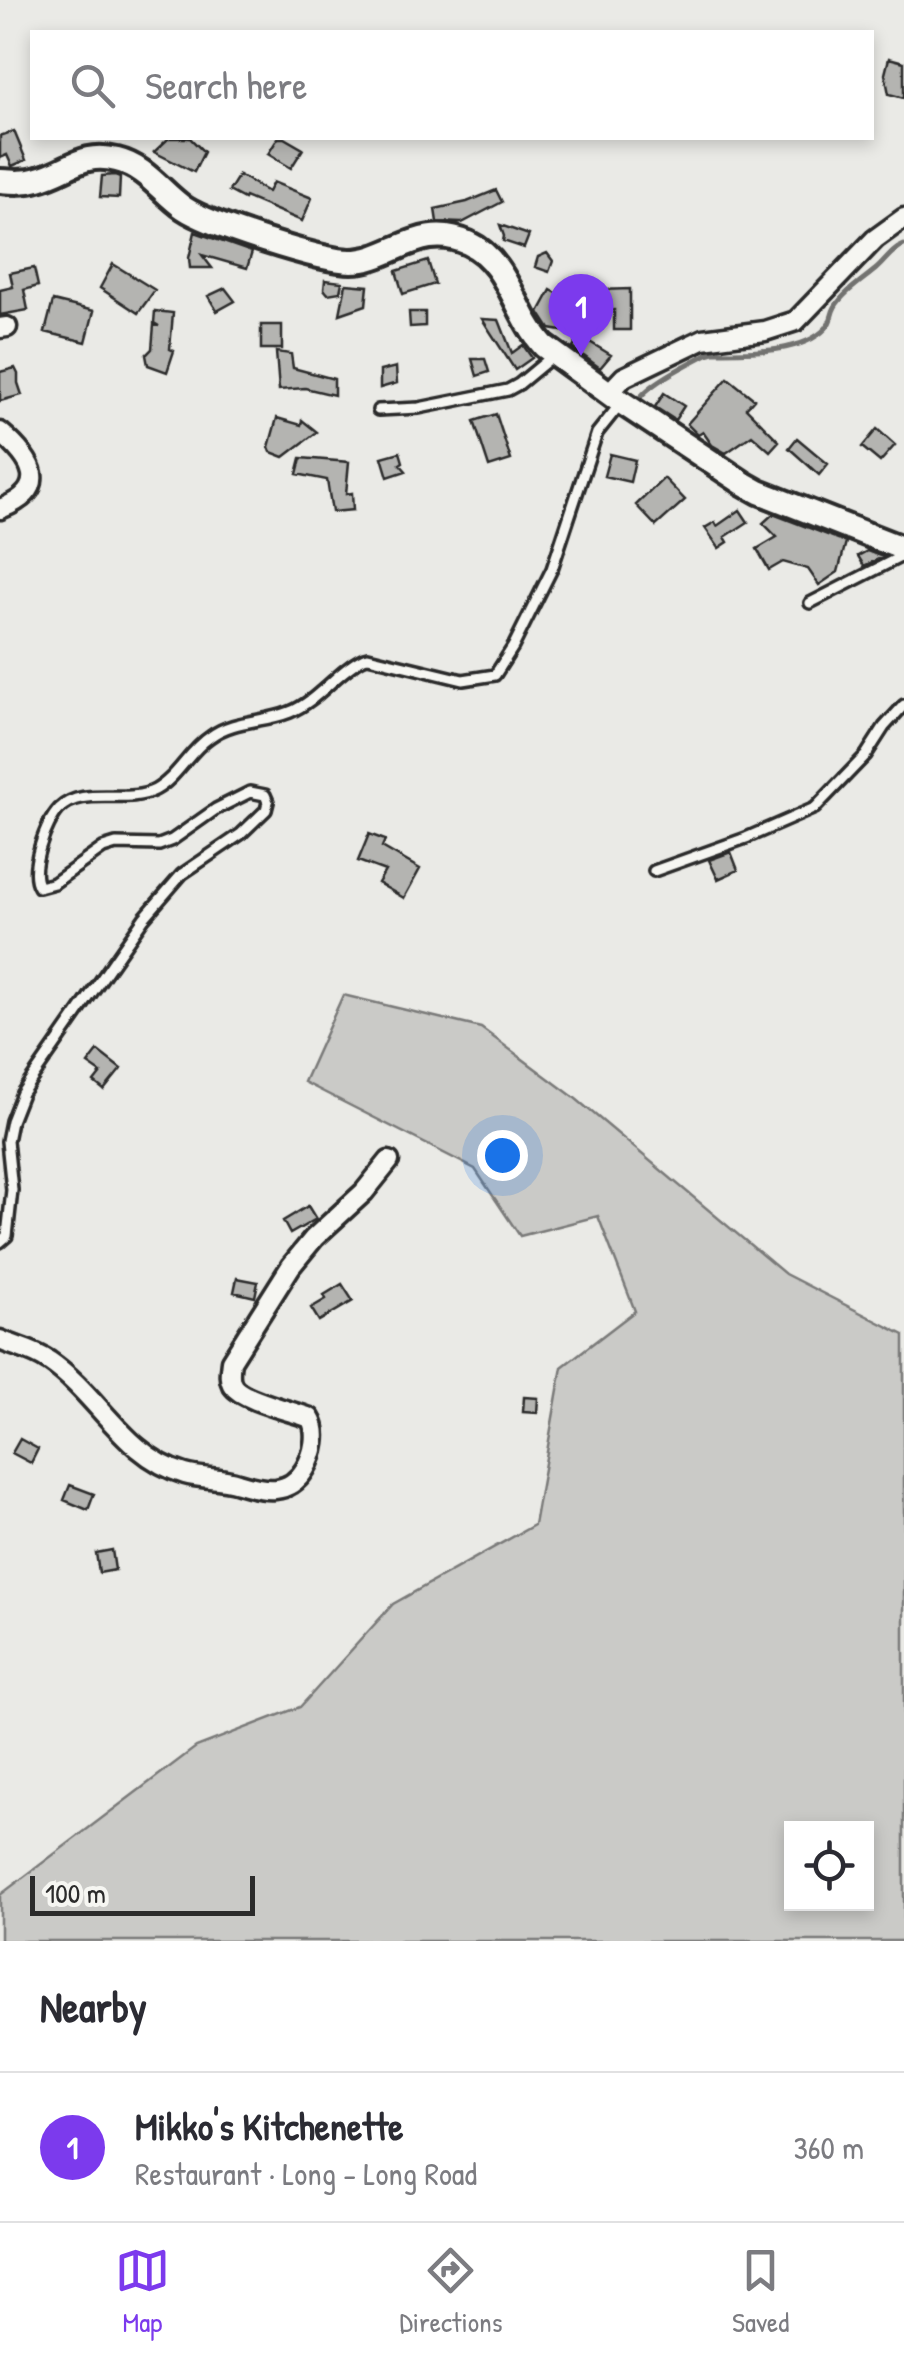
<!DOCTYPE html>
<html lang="en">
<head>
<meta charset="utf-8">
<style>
  body { margin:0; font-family:"Patrick Hand",sans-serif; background:#f7f7f7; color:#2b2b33 }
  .controls { position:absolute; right:30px; bottom:30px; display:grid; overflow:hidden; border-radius:0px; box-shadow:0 5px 15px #0003 }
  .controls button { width:90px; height:90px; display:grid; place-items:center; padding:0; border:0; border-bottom:2px solid #e1e1e2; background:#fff; color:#2b2b33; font:50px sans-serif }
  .scale { position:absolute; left:30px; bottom:25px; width:225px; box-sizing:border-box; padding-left:10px; border:5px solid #2b2b2b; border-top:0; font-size:28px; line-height:35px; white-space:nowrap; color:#2b2b2b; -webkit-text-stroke:8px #f6f6f2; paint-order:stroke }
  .you { position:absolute; left:502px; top:1155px; width:35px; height:35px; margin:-25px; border:8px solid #fff; border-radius:50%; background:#1a73e8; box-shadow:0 0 0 15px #1a73e833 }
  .badge { display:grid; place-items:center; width:65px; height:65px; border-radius:50%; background:#7c3aed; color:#fff; font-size:32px; font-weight:700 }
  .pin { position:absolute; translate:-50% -82px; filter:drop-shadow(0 2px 5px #0008) }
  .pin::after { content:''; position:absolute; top:52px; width:35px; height:30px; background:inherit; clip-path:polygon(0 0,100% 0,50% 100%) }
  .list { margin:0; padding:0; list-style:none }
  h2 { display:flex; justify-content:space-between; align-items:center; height:130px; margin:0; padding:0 40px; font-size:42px }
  h2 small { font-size:32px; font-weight:400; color:#7c7c81 }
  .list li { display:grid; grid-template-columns:65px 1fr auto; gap:30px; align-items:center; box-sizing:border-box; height:150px; padding:0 40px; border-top:2px solid #e1e1e2 }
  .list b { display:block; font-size:38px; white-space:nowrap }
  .list p { margin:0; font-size:32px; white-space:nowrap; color:#7c7c81 }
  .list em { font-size:32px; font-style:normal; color:#7c7c81 }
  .icon { flex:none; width:55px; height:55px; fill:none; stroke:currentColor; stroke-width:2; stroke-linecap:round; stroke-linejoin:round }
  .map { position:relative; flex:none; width:904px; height:1941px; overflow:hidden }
  .search { position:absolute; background:#fff; box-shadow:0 5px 15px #0003; left:30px; right:30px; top:30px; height:110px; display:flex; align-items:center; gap:25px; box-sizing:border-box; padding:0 35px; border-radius:0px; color:#7c7c81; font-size:38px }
  .sheet { height:280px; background:#fff }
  nav { display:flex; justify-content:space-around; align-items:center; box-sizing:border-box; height:140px; border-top:2px solid #e1e1e2; background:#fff; font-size:28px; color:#7c7c81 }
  nav a { display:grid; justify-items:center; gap:5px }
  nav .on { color:#7c3aed }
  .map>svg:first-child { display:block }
  .green { fill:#cacac7; stroke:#7a7a79; stroke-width:2.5; fill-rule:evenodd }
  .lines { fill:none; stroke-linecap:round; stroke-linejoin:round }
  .stream { stroke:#727270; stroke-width:5 }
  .building { fill:#b4b4b1; stroke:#2b2b2b; stroke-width:2.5 }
  .lane-casing { stroke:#2b2b2b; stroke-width:16 }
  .street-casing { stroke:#2b2b2b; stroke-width:25 }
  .secondary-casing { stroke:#2b2b2b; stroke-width:30 }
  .lane { stroke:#f6f6f2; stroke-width:9 }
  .street { stroke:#f6f6f2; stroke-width:18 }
  .secondary { stroke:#f6f6f2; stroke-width:22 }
</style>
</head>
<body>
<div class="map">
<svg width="904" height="1941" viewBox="0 0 904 1941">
  <rect width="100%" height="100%" fill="#eaeae6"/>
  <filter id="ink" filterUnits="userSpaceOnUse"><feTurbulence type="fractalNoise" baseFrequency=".01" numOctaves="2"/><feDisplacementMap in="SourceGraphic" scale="20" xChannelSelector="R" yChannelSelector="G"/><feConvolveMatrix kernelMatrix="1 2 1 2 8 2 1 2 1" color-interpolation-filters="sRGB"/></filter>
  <g filter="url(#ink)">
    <path class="green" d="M 343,995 L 481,1028 L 575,1098 L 785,1274 L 904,1335 L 904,1941 L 0,1941 L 0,1895 L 196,1747 L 300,1707 L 393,1604 L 534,1525 L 562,1367 L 635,1311 L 598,1216 L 520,1236 L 475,1169 L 304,1082 ZM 792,1828 L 866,1828 L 866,1904 L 792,1904 Z"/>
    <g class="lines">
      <path class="stream" d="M 639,399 C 650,383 688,364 707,354 L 714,352 C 747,352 802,354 826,328 C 832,321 831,314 835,307 C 843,293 863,280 875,270 C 886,261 891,250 904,245"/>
    </g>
    <path class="building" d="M 889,58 L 904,62 L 904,98 L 889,94 L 885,74 Z
      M 14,131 L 26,160 L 12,166 L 7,155 L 0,158 L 0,136 Z
      M 169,138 L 190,138 L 204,152 L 194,172 L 154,152 Z
      M 278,138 L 284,138 L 303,149 L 291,168 L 268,154 Z
      M 115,175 L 120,177 L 119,198 L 100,197 L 102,176 Z
      M 239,175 L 268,192 L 273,182 L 312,198 L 302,221 L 245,197 L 244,199 L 229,191 Z
      M 496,190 L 502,202 L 462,223 L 437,222 L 435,209 L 467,202 Z
      M 500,225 L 529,235 L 524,248 L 503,241 L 504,236 Z
      M 195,232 L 252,252 L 247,268 L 202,255 L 212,268 L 190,268 L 189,258 Z
      M 547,253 L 553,261 L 549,272 L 535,267 L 538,257 Z
      M 428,261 L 435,284 L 403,294 L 396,271 Z
      M 113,264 L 155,290 L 138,313 L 100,288 Z
      M 34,268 L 38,286 L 24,290 L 28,310 L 0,315 L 0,290 L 13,287 L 10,273 Z
      M 325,280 L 342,282 L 340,292 L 328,294 L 324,289 Z
      M 346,284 L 368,286 L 366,305 L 340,314 Z
      M 225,288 L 235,301 L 217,311 L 208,296 Z
      M 630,289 L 630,330 L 614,330 L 614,310 L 599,311 L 599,290 Z
      M 551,290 L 577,304 L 562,331 L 550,329 L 539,312 Z
      M 53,301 L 94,311 L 86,342 L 45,332 Z
      M 155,311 L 173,313 L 170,349 L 174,351 L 167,372 L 148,365 L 146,355 L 152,349 L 154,325 L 159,326 L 154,323 Z
      M 409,312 L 425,312 L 425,326 L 410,327 Z
      M 482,319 L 499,320 L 512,353 L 523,345 L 532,358 L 515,370 Z
      M 261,325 L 282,325 L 282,349 L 261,349 Z
      M 580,336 L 611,355 L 600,368 L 573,348 Z
      M 276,352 L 291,354 L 293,368 L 334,379 L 334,395 L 305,388 L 279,390 Z
      M 472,359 L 485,359 L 489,372 L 477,376 Z
      M 396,367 L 397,383 L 380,388 L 380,371 Z
      M 15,368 L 18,374 L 18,383 L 22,395 L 0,401 L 0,372 Z
      M 728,378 L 754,399 L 746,408 L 779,441 L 770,451 L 752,435 L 726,453 L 712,445 L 703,432 L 698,435 L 687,424 Z
      M 664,393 L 684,406 L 675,420 L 655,407 Z
      M 496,414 L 511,460 L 489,467 L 474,421 Z
      M 277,418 L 301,425 L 302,420 L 317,432 L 284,457 L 271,452 L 269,447 Z
      M 877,429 L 895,445 L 880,462 L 862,447 Z
      M 797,438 L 828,464 L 819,475 L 789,448 Z
      M 400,452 L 403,462 L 400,464 L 406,471 L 388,477 L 382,457 Z
      M 610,454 L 635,460 L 630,482 L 604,476 Z
      M 301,458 L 349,462 L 346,494 L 352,493 L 353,510 L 332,512 L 327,480 L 297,474 Z
      M 664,478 L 685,500 L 656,526 L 636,505 Z
      M 740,510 L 748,522 L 725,537 L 728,542 L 719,548 L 705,528 L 715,522 L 717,526 Z
      M 773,514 L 846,542 L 838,572 L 819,585 L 808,569 L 783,562 L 769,570 L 757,549 L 777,537 L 763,523 Z
      M 867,551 L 883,557 L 864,566 L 858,556 Z
      M 369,834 L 385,840 L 382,847 L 420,869 L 404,898 L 378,883 L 385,871 L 358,861 Z
      M 731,852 L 738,870 L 718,879 L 709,860 Z
      M 98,1051 L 121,1069 L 104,1090 L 94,1082 L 101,1073 L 88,1064 Z
      M 308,1206 L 316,1219 L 290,1234 L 283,1221 Z
      M 237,1278 L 258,1282 L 255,1297 L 234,1292 Z
      M 342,1284 L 353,1301 L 319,1321 L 311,1308 L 326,1299 L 324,1295 Z
      M 524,1397 L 538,1398 L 537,1413 L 523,1412 Z
      M 20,1439 L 38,1449 L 31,1463 L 12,1453 Z
      M 70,1485 L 94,1494 L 88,1510 L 64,1500 Z
      M 112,1550 L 115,1570 L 99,1573 L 96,1553 Z"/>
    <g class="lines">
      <g class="lane-casing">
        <path id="lane" d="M 378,410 L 419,408 L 508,390 L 519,384 L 554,355
          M 810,603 L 904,555
          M 654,871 L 746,838 L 815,808 L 866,755 L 884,727 L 904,705
          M 0,1242 L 7,1236 L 12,1190 L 7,1141 L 11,1121 L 22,1093 L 144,918 L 182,874 L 241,834 L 266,810 L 268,802 L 265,795 L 250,792 L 216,809 L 172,840 L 159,845 L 116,844 L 103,848 L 54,883 L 39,887 C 28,870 46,823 59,809 C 83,785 126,805 155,790 C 177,778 189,751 210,737 C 234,719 263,723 290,712 C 318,701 337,671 364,658 L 368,657 L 463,680 L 495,675 L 513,647 L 552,569 L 597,433 L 621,403"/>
      </g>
      <g class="street-casing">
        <path id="street" d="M 0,328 L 7,327
          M 609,393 L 624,377 L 703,339 L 765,331 L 796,321 L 875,239 L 904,218
          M 0,432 C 33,460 52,489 0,509
          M 0,1340 C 16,1347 35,1351 49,1361 C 98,1394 125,1457 185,1474 C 202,1479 221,1477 238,1483 C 264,1491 289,1496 305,1469 C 314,1454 319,1432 310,1418 C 292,1411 242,1400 233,1386 C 228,1379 230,1369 231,1361 L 291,1266 L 314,1238 L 364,1192 L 389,1161"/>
      </g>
      <g class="secondary-casing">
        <path id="secondary" d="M 0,181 C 13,182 25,183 38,179 C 69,171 82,151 117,160 C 146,167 161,192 184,208 C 209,225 321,261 351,261 C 392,261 420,221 468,243 C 509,262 515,315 544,346 L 621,402 L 743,483 L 759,492 L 904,549"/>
      </g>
      <use href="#lane" class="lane"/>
      <use href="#street" class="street"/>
      <use href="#secondary" class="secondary"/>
    </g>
  </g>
</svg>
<div class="controls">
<button><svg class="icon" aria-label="locate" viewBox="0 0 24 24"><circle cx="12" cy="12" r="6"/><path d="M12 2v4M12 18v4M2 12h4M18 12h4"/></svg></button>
</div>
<div class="scale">100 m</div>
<div class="you"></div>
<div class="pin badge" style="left:581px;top:356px">1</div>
<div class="search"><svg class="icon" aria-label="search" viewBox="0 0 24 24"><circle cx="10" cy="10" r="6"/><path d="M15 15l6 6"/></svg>Search here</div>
</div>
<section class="sheet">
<h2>Nearby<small></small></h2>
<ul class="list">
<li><span class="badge">1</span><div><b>Mikko's Kitchenette</b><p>Restaurant · Long - Long Road</p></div><em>360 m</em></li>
</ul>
</section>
<nav>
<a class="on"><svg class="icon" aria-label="map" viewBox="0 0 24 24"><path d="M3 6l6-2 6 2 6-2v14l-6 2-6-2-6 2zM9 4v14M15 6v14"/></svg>Map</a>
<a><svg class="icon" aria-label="directions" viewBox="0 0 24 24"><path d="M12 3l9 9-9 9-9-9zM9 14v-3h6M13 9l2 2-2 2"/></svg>Directions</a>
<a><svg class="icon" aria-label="saved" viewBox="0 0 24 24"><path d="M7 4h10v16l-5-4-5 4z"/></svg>Saved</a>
</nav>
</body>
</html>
